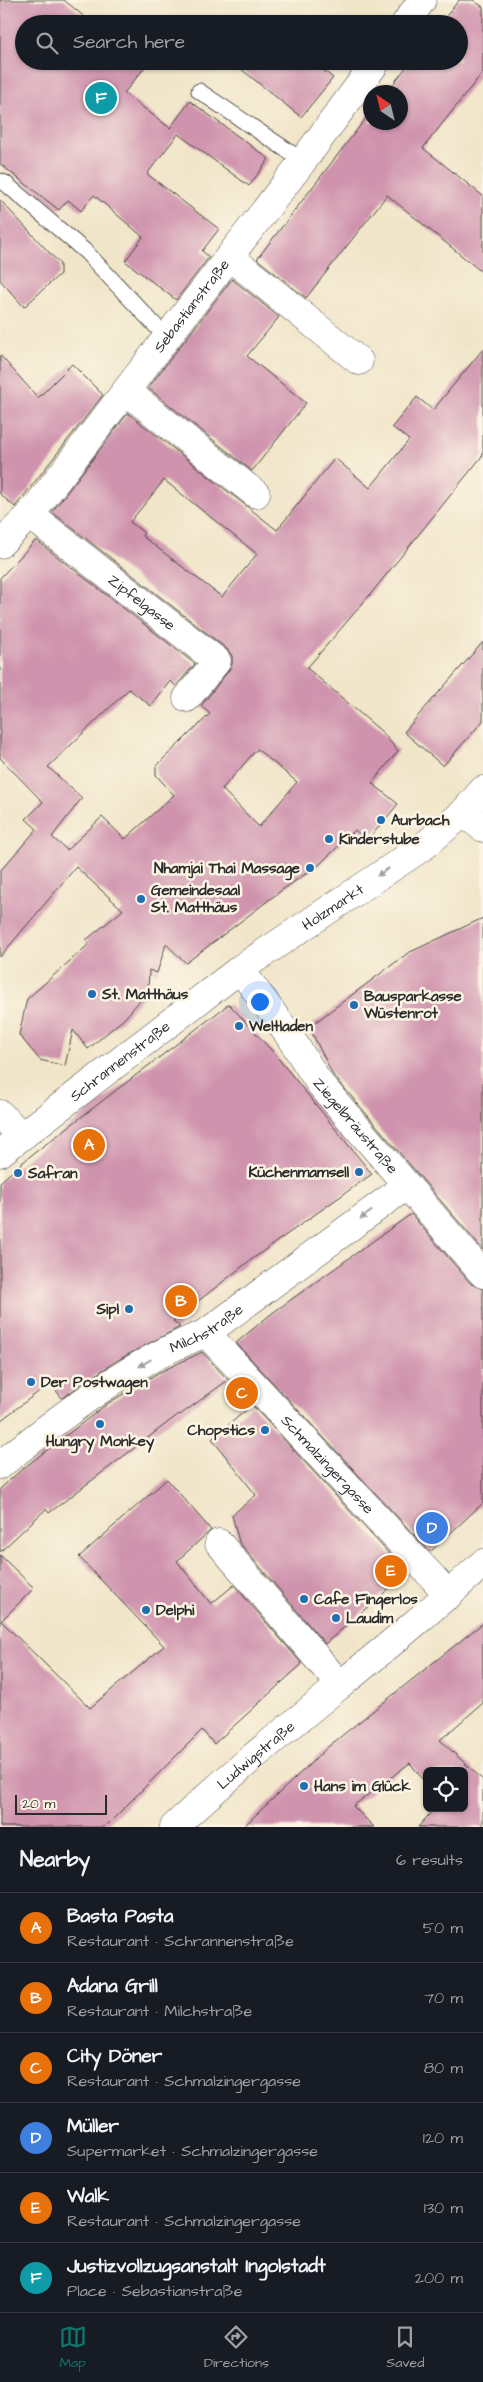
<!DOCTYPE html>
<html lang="en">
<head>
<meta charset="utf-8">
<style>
  body { margin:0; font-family:"Architects Daughter",sans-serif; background:#20242c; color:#f1f3f6 }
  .controls { position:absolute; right:15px; bottom:15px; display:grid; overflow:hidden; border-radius:8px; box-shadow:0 1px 4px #0004 }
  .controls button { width:45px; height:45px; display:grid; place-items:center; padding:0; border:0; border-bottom:1px solid #363941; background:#171b24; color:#f1f3f6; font:25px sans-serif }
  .compass { position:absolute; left:363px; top:85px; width:45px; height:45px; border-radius:50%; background:#171b24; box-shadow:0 1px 4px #0004; rotate:325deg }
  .scale { position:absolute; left:15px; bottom:12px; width:92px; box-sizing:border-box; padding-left:5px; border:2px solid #2b2b2b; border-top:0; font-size:14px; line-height:18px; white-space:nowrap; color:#2b2b2b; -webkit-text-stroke:4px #fcf5e5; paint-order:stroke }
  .you { position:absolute; left:259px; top:1001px; width:18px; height:18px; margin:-12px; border:4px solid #fff; border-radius:50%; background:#1a73e8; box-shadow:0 0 0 8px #1a73e833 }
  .badge { display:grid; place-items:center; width:32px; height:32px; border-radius:50%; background:#0f766e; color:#fff; font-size:16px; font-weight:700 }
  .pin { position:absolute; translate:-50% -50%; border:2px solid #fff; box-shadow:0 1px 5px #0006 }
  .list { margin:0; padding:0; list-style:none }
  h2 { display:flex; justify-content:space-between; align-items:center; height:65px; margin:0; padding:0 20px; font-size:21px }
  h2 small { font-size:16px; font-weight:400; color:#9ea1a6 }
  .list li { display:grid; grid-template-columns:32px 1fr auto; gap:15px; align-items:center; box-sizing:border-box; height:70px; padding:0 20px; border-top:1px solid #363941 }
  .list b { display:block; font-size:19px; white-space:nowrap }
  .list p { margin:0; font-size:16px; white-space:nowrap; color:#9ea1a6 }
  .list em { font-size:16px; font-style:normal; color:#9ea1a6 }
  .icon { flex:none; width:28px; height:28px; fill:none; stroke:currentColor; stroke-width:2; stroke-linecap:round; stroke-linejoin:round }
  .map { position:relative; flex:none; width:483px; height:1827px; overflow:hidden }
  .search { position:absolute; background:#171b24; box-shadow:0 1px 4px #0004; left:15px; right:15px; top:15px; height:55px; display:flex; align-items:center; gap:12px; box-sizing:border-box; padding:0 18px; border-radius:28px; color:#9ea1a6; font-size:19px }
  .sheet { height:485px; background:#171b24 }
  nav { display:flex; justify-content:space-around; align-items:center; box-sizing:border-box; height:70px; border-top:1px solid #363941; background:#171b24; font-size:14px; color:#9ea1a6 }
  nav a { display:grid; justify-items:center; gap:2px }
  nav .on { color:#0f766e }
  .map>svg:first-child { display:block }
  .building { fill:#cf93ad; fill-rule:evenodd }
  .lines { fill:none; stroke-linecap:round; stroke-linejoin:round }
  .lane-casing { stroke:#494743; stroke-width:17 }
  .street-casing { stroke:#494743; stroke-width:29 }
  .lane { stroke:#fff; stroke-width:15 }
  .street { stroke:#fff; stroke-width:28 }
  .oneway { fill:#a0a0a0 }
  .poi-dot { fill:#1f6fb2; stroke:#fcf5e5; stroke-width:2 }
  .labels { text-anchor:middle; stroke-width:5; stroke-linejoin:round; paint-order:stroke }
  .street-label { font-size:15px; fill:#2b2b2b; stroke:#fcf5e5 }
  .poi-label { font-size:15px; font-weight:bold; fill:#2b2b2b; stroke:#fcf5e5; text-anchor:start }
</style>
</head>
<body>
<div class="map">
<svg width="483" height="1827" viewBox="0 0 483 1827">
  <rect width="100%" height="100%" fill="#fcf5e5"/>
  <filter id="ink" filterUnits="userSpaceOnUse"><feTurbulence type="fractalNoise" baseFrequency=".02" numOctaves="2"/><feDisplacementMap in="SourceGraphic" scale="10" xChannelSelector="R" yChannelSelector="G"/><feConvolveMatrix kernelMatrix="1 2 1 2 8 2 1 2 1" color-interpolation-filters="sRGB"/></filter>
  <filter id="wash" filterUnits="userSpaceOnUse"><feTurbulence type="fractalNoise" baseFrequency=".0096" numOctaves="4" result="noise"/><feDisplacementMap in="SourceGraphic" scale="20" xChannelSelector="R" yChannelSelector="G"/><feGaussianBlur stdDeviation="1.12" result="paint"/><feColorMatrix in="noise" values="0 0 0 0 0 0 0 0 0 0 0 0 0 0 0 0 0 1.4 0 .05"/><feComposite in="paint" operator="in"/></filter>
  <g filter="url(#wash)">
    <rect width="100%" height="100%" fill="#f1e5c9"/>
    <g id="blocks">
      <path class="building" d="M 0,0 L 64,0 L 93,24 L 24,24 L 24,61 L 150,61 L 124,93 L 170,128 L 190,101 L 269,159 L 249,186 L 178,134 L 147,174 L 219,229 L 202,251 L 209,257 L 176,300 L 125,261 L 143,237 L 94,195 L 81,211 L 68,200 L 59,210 L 0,164 Z
        M 459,0 L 473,0 L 483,7 L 483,72 L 423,148 L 483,196 L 483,273 L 387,195 L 306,298 L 257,259 L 370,113 L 370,122 L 400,122 L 400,92 L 387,92 L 411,61 L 459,61 L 459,24 L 440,24 Z
        M 231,61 L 312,61 L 333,78 L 301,117 Z
        M 0,200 L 60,264 L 60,274 L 24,307 L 0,280 Z
        M 232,279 L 279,317 L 247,356 L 306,403 L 252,471 L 148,388 Z
        M 483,349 L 483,455 L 369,596 L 307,668 L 382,732 L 398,751 L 372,783 L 398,804 L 367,841 L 355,830 L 319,865 L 282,890 L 186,963 L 166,944 L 157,973 L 149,970 L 148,991 L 125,1018 L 88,1049 L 73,1030 L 65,1066 L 40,1060 L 19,1035 L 27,999 L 89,944 L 86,940 L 123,910 L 76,867 L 0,957 L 0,871 L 37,829 L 26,819 L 43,802 L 0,758 L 0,578 L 36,540 L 195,664 L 176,686 L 170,681 L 151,706 L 129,689 L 48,767 L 82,798 L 52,837 L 67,850 L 102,817 L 125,839 L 174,795 L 156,775 L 156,766 L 210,714 L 201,706 L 229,670 L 232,664 L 232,656 L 227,649 L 52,512 L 128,413 L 277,530 L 335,458 L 370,488 L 409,440 L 392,427 L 417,397 L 433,410 ZM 164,480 L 257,554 L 222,597 L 142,536 L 144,533 L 130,522 ZM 257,749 L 297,782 L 259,827 L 222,789 Z
        M 0,355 L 38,398 L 72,364 L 103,395 L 15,507 L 0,494 Z
        M 483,642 L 483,721 L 443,766 L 404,732 Z
        M 483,918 L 483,1250 L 333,1075 L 309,1027 L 408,953 Z
        M 229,1004 L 273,1052 L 372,1174 L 248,1262 L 173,1321 L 180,1327 L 116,1361 L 62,1398 L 50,1383 L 0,1421 L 0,1182 L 29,1157 Z
        M 411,1214 L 471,1284 L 483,1289 L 483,1503 L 430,1552 L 236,1343 L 271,1314 Z
        M 202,1352 L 228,1380 L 180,1415 L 179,1414 L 49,1513 L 46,1509 L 0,1552 L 0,1489 L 21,1470 L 107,1404 L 158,1373 Z
        M 252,1405 L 407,1573 L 325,1644 L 239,1542 L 232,1515 L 256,1495 L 212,1439 Z
        M 167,1479 L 211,1530 L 177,1561 L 211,1604 L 234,1585 L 302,1664 L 214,1744 L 202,1730 L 105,1827 L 0,1827 L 0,1555 L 34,1588 L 1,1621 L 90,1708 L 164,1646 L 79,1557 Z
        M 483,1623 L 483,1703 L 440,1740 L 483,1780 L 483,1827 L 418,1827 L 435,1808 L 464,1808 L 464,1771 L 427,1771 L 427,1785 L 410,1763 L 353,1806 L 374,1827 L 243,1827 L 329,1746 Z"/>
    </g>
  </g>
  <g filter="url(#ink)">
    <use href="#blocks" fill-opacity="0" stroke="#494743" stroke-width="1"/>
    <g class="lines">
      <g class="lane-casing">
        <path id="lane" d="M 199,91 L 303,161
          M 0,181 L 5,183 L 86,252 L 167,338"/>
      </g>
      <g class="street-casing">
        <g id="street">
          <path d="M 405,24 L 422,0"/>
          <path d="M 230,257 L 359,361"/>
          <path d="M 126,391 L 256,494"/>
          <path id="s1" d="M 30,515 L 217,661 L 187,698"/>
          <path id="s2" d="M 0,544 L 30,515 L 303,161 L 377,61"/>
          <path d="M 463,813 L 483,828"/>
          <path id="s3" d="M 240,969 L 288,1034 L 320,1084 L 483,1274"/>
          <path d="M 0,1114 L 22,1136"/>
          <path id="s4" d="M 0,1153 L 240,969 L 424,846 L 463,813 L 483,790"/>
          <path id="s5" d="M 206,1333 L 449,1595"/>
          <path id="s6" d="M 0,1465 C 64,1414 129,1363 206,1333 L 406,1186"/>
          <path d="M 219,1543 L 340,1685"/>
          <path id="s7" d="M 174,1827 C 273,1734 384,1655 483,1563"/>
        </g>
      </g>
      <use href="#lane" class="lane"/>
      <use href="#street" class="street"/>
    </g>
    <defs><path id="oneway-solid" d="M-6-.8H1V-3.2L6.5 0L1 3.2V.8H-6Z" transform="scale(1.25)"/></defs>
    <g class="oneway">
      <use href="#oneway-solid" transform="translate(383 872) rotate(146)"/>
      <use href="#oneway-solid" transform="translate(366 1215) rotate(144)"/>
      <use href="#oneway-solid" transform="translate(145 1363) rotate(149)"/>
    </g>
  </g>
  <g class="poi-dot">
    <circle cx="381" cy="820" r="5"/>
    <circle cx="329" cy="839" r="5"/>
    <circle cx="310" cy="868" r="5"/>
    <circle cx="141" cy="899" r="5"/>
    <circle cx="92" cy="994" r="5"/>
    <circle cx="354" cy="1005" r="5"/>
    <circle cx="239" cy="1026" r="5"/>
    <circle cx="359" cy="1172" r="5"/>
    <circle cx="18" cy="1173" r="5"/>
    <circle cx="129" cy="1309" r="5"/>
    <circle cx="31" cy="1382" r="5"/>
    <circle cx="100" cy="1424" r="5"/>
    <circle cx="265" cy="1430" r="5"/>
    <circle cx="304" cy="1599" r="5"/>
    <circle cx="146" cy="1610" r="5"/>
    <circle cx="336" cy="1618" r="5"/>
    <circle cx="304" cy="1786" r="5"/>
  </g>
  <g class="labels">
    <g class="street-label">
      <text dy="5" stroke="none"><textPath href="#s2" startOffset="306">Sebastianstraße</textPath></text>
      <text dy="5" stroke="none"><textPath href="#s1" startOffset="142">Zipfelgasse</textPath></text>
      <text dy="5" stroke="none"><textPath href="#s4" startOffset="414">Holzmarkt</textPath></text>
      <text dy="5" stroke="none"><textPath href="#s4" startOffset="151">Schrannenstraße</textPath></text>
      <text dy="5" stroke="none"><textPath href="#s3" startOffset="195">Ziegelbräustraße</textPath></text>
      <text dy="5" stroke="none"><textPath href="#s6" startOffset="248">Milchstraße</textPath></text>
      <text dy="5" stroke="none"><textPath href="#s5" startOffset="179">Schmalzingergasse</textPath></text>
      <text dy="5" stroke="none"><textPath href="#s7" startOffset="109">Ludwigstraße</textPath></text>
    </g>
    <g class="poi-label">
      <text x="391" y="825">Aurbach</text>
      <text x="339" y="844">Kinderstube</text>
      <text x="300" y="873" text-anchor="end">Nhamjai Thai Massage</text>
      <text x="151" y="895">Gemeindesaal<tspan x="151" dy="17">St. Matthäus</tspan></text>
      <text x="102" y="999">St. Matthäus</text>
      <text x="364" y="1001">Bausparkasse<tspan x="364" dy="17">Wüstenrot</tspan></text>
      <text x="249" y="1031">Weltladen</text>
      <text x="349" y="1177" text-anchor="end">Küchenmamsell</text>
      <text x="28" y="1178">Safran</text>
      <text x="119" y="1314" text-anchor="end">Sipl</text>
      <text x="41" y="1387">Der Postwagen</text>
      <text x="255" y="1435" text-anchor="end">Chopstics</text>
      <text x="100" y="1446" text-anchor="middle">Hungry Monkey</text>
      <text x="314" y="1604">Cafe Fingerlos</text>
      <text x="156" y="1615">Delphi</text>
      <text x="346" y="1623">Laudim</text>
      <text x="314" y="1791">Hans im Glück</text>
    </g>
  </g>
</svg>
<div class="controls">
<button><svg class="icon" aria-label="locate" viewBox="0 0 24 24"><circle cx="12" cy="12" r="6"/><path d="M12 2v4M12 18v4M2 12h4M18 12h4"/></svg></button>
</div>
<svg class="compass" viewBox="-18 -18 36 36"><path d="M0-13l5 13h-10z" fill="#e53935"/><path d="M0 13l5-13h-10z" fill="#9ea1a6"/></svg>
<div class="scale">20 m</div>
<div class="you"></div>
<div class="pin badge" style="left:89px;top:1145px;background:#e8710a">A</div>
<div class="pin badge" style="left:181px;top:1301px;background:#e8710a">B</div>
<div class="pin badge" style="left:242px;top:1393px;background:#e8710a">C</div>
<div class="pin badge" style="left:432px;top:1528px;background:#3f7fe0">D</div>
<div class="pin badge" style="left:391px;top:1571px;background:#e8710a">E</div>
<div class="pin badge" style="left:101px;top:98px;background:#0f9aa8">F</div>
<div class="search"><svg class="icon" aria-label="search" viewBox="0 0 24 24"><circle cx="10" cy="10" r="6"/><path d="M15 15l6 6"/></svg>Search here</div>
</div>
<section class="sheet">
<h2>Nearby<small>6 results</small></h2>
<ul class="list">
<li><span class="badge" style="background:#e8710a">A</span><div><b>Basta Pasta</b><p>Restaurant · Schrannenstraße</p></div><em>50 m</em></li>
<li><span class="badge" style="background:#e8710a">B</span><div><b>Adana Grill</b><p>Restaurant · Milchstraße</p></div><em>70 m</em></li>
<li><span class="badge" style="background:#e8710a">C</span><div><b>City Döner</b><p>Restaurant · Schmalzingergasse</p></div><em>80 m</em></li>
<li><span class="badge" style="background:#3f7fe0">D</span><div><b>Müller</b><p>Supermarket · Schmalzingergasse</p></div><em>120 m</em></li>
<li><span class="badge" style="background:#e8710a">E</span><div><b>Walk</b><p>Restaurant · Schmalzingergasse</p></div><em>130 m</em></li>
<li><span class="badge" style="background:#0f9aa8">F</span><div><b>Justizvollzugsanstalt Ingolstadt</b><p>Place · Sebastianstraße</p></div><em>200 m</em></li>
</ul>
</section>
<nav>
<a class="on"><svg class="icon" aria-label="map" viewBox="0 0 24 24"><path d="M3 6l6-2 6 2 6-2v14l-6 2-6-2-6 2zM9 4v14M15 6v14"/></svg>Map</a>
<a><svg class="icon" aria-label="directions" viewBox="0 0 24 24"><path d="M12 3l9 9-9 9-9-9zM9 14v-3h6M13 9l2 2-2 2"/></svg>Directions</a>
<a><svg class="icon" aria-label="saved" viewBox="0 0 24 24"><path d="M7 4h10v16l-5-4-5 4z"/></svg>Saved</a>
</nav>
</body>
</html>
